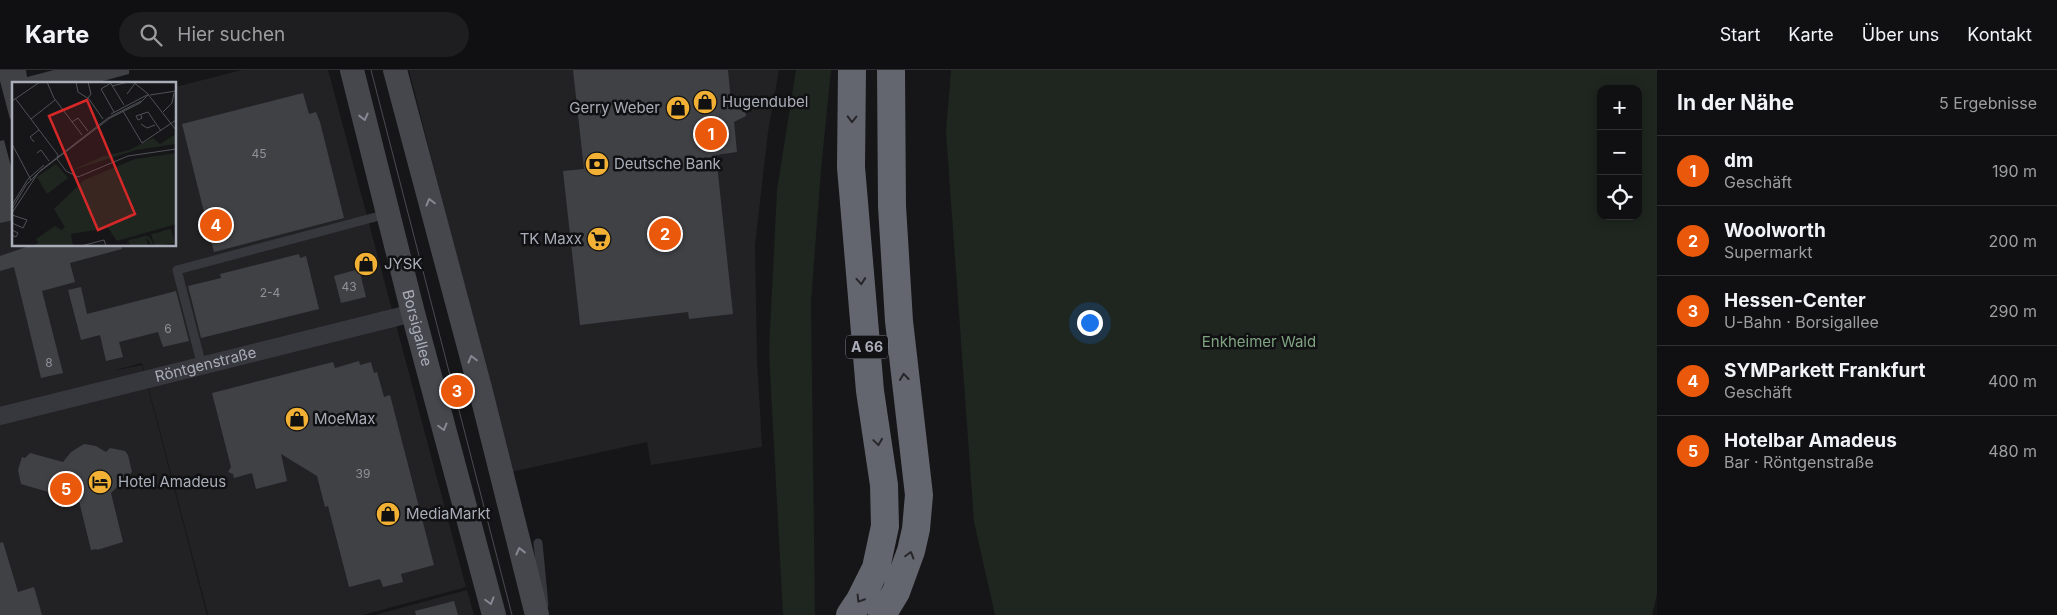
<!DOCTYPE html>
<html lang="de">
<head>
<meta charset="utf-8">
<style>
  body { margin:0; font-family:Inter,sans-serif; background:#1e1e20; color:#f1f3f6 }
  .controls { position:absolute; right:15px; top:15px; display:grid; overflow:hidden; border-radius:10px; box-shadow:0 2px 12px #0003 }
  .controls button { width:45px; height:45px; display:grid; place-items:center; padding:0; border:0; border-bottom:1px solid #303032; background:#101012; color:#f1f3f6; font:25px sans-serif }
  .you { position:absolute; left:1089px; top:252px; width:18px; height:18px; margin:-12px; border:4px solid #fff; border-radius:50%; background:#1a73e8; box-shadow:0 0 0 8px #1a73e833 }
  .badge { display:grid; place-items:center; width:32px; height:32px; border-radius:50%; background:#ea580c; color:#fff; font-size:16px; font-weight:700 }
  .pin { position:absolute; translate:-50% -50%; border:2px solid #fff; box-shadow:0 1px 5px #0006 }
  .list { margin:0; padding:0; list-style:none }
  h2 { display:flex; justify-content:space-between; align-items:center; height:65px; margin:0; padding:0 20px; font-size:21px }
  h2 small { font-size:16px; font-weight:400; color:#9c9d9f }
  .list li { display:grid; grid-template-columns:32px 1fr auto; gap:15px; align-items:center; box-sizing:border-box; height:70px; padding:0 20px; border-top:1px solid #303032 }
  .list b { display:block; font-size:19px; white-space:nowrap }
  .list p { margin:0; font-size:16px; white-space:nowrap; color:#9c9d9f }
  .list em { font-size:16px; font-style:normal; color:#9c9d9f }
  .icon { flex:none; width:28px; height:28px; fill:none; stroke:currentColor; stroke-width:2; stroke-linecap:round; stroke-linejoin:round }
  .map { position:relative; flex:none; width:1657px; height:545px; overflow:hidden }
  header { display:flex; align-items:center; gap:30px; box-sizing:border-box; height:70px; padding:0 25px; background:#101012; border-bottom:1px solid #303032 }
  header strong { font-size:24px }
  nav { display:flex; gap:28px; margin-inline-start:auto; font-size:18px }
  .search { width:350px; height:45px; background:#1e1e20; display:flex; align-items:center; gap:12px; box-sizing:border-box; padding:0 18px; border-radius:28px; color:#9c9d9f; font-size:19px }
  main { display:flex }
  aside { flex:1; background:#101012 }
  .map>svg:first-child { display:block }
  .built { fill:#222225 }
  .green { fill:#1e261f; fill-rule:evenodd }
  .building { fill:#404145 }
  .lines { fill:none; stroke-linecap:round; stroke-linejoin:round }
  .service { stroke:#37383d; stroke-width:9 }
  .minor { stroke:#37383d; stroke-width:18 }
  .secondary { stroke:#45474d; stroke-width:24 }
  .motorway { stroke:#63666e; stroke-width:28 }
  .tram { stroke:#4a4c52; stroke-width:1 }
  .oneway { stroke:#858993 }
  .oneway2 { stroke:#26262a }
  .labels { text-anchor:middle; stroke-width:5; stroke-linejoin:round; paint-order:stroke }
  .number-label { font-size:12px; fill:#8e929b }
  .shield { fill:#111113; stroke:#7b7e86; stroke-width:1 }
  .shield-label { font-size:14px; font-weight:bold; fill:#a8adb8 }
  .poi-label { font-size:15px; fill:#a8adb8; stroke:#111113; text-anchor:start }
  .street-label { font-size:15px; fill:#a8adb8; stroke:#111113 }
  .park-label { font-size:15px; fill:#7fa381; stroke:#111113 }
  .inset-road { fill:none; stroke:#505258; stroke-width:1 }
  .view { fill:#d62828; fill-opacity:0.15; stroke:#d62828; stroke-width:2.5 }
  .inset-edge { fill:none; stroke:#a8adb8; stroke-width:2.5 }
</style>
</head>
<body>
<header>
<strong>Karte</strong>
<div class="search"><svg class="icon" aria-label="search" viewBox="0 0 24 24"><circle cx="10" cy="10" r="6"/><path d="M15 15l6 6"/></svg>Hier suchen</div>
<nav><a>Start</a><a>Karte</a><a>Über uns</a><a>Kontakt</a></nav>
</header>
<main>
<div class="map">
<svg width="1657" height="545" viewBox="0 0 1657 545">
  <rect width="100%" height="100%" fill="#161618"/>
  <path class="built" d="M 242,0 L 328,0 L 466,517 L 363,545 L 208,545 L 142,293 L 112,301 L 142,295 L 207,545 L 0,545 L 0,108 L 14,105 L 14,175 L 175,175 L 175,17 Z
    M 409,0 L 779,0 L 768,62 L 755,175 L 757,290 L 762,377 L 651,395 L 647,372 L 511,402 Z
    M 467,520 L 474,545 L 375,545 Z"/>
  <path class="green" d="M 796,0 L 831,0 L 821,100 L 811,232 L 815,545 L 783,545 L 769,282 L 777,120 Z
    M 951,0 L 1657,0 L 1657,524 L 1652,545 L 995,545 L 974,452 L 946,62 ZM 1601,19 L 1638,19 L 1638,146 L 1601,146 Z"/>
  <path class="building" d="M 0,0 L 26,0 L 27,7 L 54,0 L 129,0 L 129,4 L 92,14 L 14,14 L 14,48 L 10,49 L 0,11 Z
    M 573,0 L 728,0 L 731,31 L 745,34 L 746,46 L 734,52 L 737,82 L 716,85 L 733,244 L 689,249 L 688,242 L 580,255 L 563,101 L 584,99 Z
    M 303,23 L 309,44 L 316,42 L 320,52 L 344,148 L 214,182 L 182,54 Z
    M 4,70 L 14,108 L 14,150 L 0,153 L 0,71 Z
    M 32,175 L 122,175 L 122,179 L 70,193 L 75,212 L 42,221 L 63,303 L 41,308 L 14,197 L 0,201 L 0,186 Z
    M 299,184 L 300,188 L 306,186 L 319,239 L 201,268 L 188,216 L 221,208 L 220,204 Z
    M 359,199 L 366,227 L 341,233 L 334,206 Z
    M 81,217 L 87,244 L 176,221 L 189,271 L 163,277 L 158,262 L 119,272 L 123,287 L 106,291 L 100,265 L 81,270 L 68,220 Z
    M 359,291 L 360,295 L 371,292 L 374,303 L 377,302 L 384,327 L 390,325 L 434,495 L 401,504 L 403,512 L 383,517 L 380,509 L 349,517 L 328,436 L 325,437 L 317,406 L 281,384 L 287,411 L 256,419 L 252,403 L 234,408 L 233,404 L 228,402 L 231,397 L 212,323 L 333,292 L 335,298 Z
    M 84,374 L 96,376 L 106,382 L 110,378 L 125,381 L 128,385 L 132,402 L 111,423 L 123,472 L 97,480 L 97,479 L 91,480 L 79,431 L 21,414 L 18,400 L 22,387 L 25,388 L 30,383 L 63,392 L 71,382 Z
    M 3,472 L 18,522 L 34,517 L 42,545 L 0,545 L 0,473 Z
    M 454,531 L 458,545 L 416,545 L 415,541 Z"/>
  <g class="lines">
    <path class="service" d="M 202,296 L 177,200 L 387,144
      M 538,473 L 544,535"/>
    <path class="minor" id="s1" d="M 0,346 L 413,243"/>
    <g class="secondary">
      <path id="s2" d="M 352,0 L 413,243 L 494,545"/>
      <path d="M 395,0 L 480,318 L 537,545"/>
    </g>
    <path class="motorway" d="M 850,545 L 860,530 L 876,498 L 885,456 L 884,415 L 870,321 L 851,97 L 852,0
      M 882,545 L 896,522 L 911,481 L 916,459 L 919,425 L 899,251 L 892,136 L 891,0"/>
    <path class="tram" d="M 371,0 L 512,545"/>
  </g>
  <defs><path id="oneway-chevron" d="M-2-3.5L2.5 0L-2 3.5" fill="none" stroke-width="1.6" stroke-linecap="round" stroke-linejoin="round" transform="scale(1.25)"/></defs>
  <g class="oneway">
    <use href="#oneway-chevron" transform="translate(364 47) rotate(76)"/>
    <use href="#oneway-chevron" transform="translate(430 132) rotate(-105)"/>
    <use href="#oneway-chevron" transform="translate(472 289) rotate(-105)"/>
    <use href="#oneway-chevron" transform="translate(443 357) rotate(75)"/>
    <use href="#oneway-chevron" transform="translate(520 481) rotate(-104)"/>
    <use href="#oneway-chevron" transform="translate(490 531) rotate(74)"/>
  </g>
  <g class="oneway2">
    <use href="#oneway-chevron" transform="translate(852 49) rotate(91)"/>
    <use href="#oneway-chevron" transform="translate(861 211) rotate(85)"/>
    <use href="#oneway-chevron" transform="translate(904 307) rotate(-96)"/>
    <use href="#oneway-chevron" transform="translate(878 372) rotate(82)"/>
    <use href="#oneway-chevron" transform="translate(910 485) rotate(-74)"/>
    <use href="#oneway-chevron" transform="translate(860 529) rotate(122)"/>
  </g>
  <defs>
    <g id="shop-disc" transform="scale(1.25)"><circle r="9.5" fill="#f2b134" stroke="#111113"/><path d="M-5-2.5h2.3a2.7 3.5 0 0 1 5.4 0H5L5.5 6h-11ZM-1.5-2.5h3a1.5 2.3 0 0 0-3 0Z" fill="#111"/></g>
    <g id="bank-disc" transform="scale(1.25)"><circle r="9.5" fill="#f2b134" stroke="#111113"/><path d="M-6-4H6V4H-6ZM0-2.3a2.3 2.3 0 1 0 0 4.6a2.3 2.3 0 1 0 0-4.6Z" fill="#111"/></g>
    <g id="supermarket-disc" transform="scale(1.25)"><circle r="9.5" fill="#f2b134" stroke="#111113"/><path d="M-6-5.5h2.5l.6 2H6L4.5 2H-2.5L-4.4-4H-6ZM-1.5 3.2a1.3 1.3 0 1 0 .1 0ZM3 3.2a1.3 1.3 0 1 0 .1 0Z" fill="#111"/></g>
    <g id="hotel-disc" transform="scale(1.25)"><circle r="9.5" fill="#f2b134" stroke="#111113"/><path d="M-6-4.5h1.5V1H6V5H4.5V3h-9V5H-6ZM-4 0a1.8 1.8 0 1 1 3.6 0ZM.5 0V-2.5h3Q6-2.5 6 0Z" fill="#111"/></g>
  </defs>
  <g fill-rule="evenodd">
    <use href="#shop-disc" x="705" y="32"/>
    <use href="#shop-disc" x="678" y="38"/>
    <use href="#bank-disc" x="597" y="94"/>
    <use href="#supermarket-disc" x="599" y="169"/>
    <use href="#shop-disc" x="366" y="194"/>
    <use href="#shop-disc" x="297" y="349"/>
    <use href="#hotel-disc" x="100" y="412"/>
    <use href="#shop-disc" x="388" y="444"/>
  </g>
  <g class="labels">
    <g class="number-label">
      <text x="259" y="88">45</text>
      <text x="349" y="221">43</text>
      <text x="270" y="227">2-4</text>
      <text x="168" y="263">6</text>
      <text x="49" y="297">8</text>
      <text x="363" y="408">39</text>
    </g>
    <rect class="shield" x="846" y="265.5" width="42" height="23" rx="4"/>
    <g class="shield-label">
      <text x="867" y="282">A 66</text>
    </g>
    <g class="poi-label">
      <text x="722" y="37">Hugendubel</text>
      <text x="660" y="43" text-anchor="end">Gerry Weber</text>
      <text x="614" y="99">Deutsche Bank</text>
      <text x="582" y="174" text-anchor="end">TK Maxx</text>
      <text x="384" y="199">JYSK</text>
      <text x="314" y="354">MoeMax</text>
      <text x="118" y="417">Hotel Amadeus</text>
      <text x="406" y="449">MediaMarkt</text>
    </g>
    <g class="street-label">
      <text dy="5" stroke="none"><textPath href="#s2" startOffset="266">Borsigallee</textPath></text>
      <text dy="5" stroke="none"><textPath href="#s1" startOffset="212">Röntgenstraße</textPath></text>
    </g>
    <g class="park-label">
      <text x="1259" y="277">Enkheimer Wald</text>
    </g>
  </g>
  <g transform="translate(12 12)">
    <rect width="164" height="164" fill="#161618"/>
    <path d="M 164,52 L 164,62 L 124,68 L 58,89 L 89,75 L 117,68 L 141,56 L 148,62 ZM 164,71 L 164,142 L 105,159 L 96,146 L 59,152 L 61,164 L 22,164 L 26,161 L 24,157 L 43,144 L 50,148 L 53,145 L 42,127 L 72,98 L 123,77 ZM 44,82 L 56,96 L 35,112 L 25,95 ZM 159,147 L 163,161 L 143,164 L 139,152 L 149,150 L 150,154 L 149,149 ZM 133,154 L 136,154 L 139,157 L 141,161 L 140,164 L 134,155 L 136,164 L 118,164 L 117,160 L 114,164 L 117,158 Z" fill="#1e261f"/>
    <path class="inset-road" d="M 35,0 L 42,16 L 70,53M 64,0 L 66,10 L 77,17 L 91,37M 98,0 L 112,23M 121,0 L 135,11 L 164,48M 99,1 L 89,7 L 102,30M 100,4 L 116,0M 115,12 L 124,0M 138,13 L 164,9M 3,16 L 46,73M 76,16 L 79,12 L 76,0M 0,19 L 28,0M 111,29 L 130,61M 151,30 L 160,21 L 162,11M 99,32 L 135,13M 129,33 L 130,36 L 126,38 L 124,34 L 136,30 L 149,49M 19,37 L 43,18M 60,40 L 66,36 L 76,49M 129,42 L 135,46 L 143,43M 22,60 L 18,55 L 27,48M 130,61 L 164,38M 0,62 L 19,98M 25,71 L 29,68 L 37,79M 46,73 L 45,77 L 54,89 L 66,95 L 116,74 L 164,67M 0,123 L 16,97 L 32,83M 0,127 L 14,103 L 29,88 L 96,36 L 129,19M 0,131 L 26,91 L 98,36 L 128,21 L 137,12M 0,133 L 15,138 L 11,146 L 0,141M 0,148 L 6,151 L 4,155 L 0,153M 69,164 L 92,158 L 94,164"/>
    <path class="view" d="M 75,18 L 123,132 L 86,148 L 37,34 Z"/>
    <rect width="164" height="164" class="inset-edge"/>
  </g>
</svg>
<div class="controls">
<button>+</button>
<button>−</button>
<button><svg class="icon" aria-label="locate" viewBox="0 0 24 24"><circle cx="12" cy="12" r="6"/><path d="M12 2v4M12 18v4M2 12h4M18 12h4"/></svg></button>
</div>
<div class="you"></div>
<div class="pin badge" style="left:711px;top:64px">1</div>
<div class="pin badge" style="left:665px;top:164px">2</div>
<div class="pin badge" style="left:457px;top:321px">3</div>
<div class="pin badge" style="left:216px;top:155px">4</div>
<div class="pin badge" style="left:66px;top:419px">5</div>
</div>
<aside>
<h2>In der Nähe<small>5 Ergebnisse</small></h2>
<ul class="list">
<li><span class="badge">1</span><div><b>dm</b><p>Geschäft</p></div><em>190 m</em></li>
<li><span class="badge">2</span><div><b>Woolworth</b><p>Supermarkt</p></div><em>200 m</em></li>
<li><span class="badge">3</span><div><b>Hessen-Center</b><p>U-Bahn · Borsigallee</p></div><em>290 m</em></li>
<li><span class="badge">4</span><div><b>SYMParkett Frankfurt</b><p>Geschäft</p></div><em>400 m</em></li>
<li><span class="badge">5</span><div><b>Hotelbar Amadeus</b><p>Bar · Röntgenstraße</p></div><em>480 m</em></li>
</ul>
</aside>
</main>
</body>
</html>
